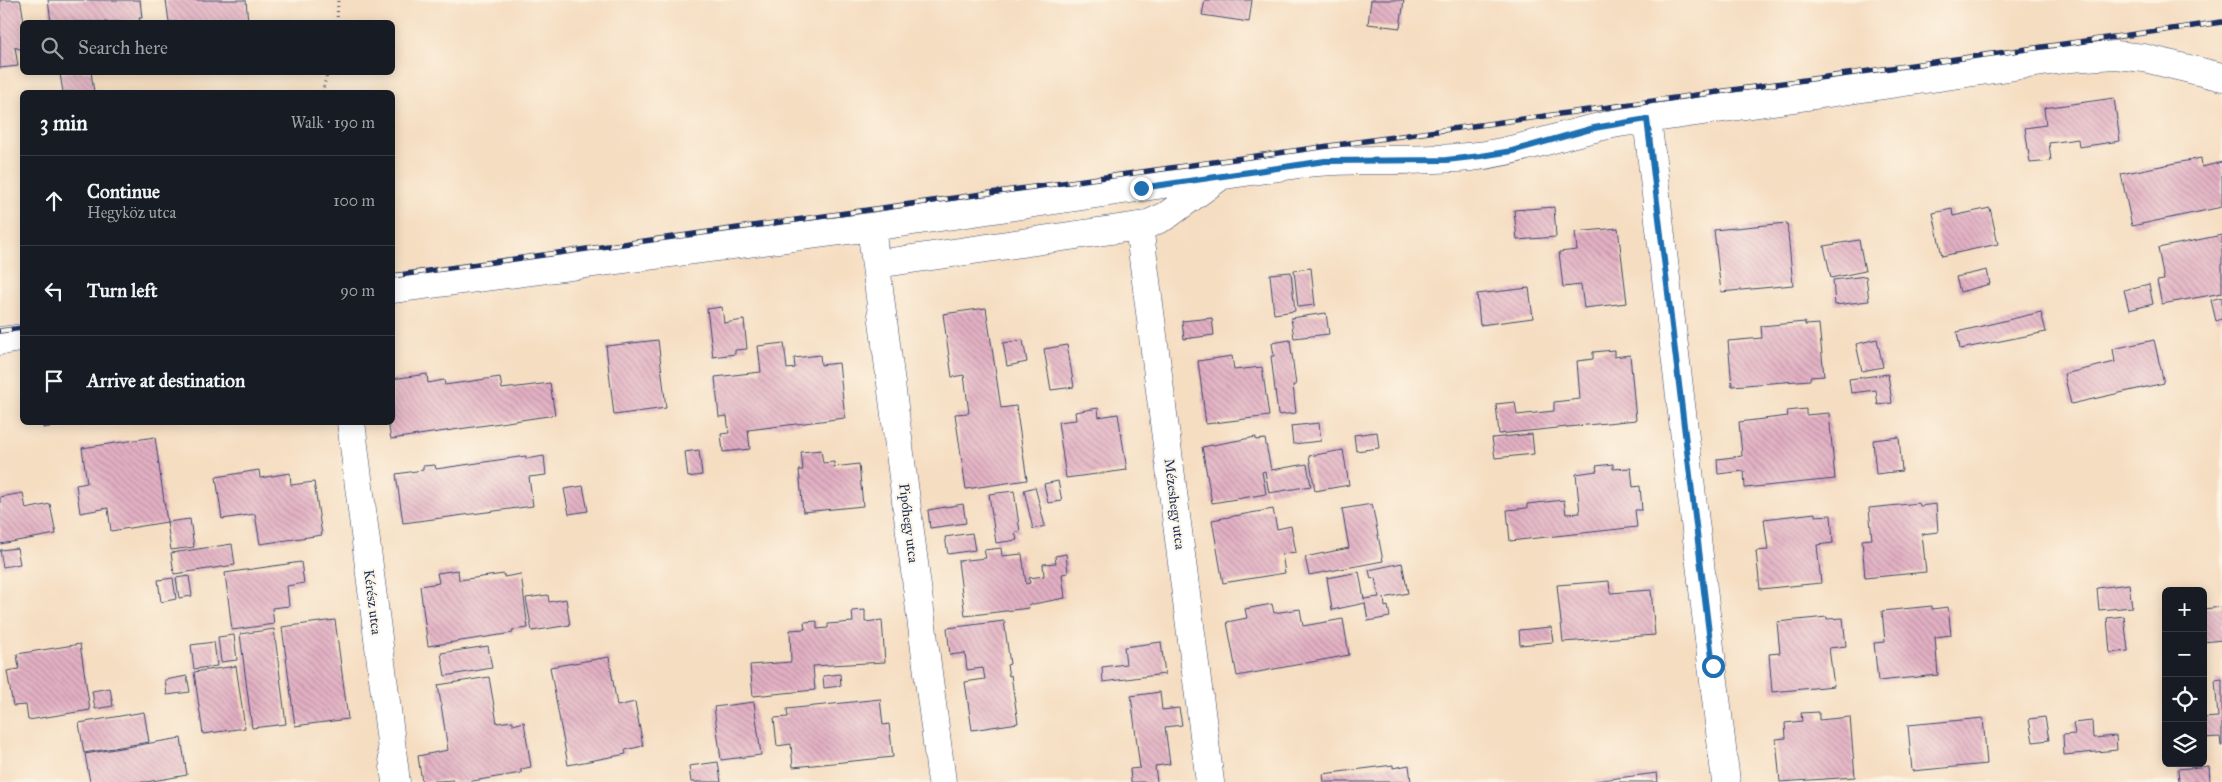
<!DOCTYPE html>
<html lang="en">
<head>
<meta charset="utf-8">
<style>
  body { margin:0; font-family:"IM FELL Great Primer",serif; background:#20242c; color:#f1f3f6 }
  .controls { position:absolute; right:15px; bottom:15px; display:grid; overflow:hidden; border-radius:8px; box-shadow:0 2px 12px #0003 }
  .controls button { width:45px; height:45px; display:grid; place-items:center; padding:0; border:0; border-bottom:1px solid #363941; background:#171b24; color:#f1f3f6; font:25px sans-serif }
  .stop { position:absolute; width:15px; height:15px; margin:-11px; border:4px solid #1f6fb2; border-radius:50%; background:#fff }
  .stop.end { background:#1f6fb2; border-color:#fff; box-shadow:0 1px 5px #0008 }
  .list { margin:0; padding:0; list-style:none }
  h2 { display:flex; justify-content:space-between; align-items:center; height:65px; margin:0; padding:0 20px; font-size:21px }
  h2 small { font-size:16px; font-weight:400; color:#9ea1a6 }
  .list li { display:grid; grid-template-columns:32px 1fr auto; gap:15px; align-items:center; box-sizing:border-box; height:90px; padding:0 20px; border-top:1px solid #363941 }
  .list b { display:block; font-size:19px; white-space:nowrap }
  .list p { margin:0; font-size:16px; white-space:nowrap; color:#9ea1a6 }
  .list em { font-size:16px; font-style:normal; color:#9ea1a6 }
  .icon { flex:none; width:28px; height:28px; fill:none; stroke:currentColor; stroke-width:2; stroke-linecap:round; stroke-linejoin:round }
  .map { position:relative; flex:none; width:2222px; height:782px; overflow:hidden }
  .search { position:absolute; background:#171b24; box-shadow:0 2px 12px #0003; left:20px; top:20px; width:375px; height:55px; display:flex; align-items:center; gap:12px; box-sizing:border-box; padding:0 18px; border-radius:8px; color:#9ea1a6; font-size:19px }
  .panel { position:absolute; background:#171b24; box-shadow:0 2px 12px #0003; left:20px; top:90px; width:375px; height:335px; border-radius:8px }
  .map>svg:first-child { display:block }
  .building { fill:url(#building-back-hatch) }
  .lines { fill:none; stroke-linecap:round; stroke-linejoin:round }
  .minor-casing { stroke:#3c496d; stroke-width:29 }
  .path { stroke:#3c496d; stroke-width:3; stroke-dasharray:1 4; stroke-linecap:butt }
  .minor { stroke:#fff; stroke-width:28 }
  .rail-casing { stroke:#1b2f5e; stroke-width:5.5 }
  .rail { stroke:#fcf5e5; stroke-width:4; stroke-dasharray:11; stroke-linecap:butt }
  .route { stroke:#1f6fb2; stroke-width:6 }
  .labels { text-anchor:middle; stroke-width:4; stroke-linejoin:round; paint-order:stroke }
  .street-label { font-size:14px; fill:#1b2f5e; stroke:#fcf5e5 }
</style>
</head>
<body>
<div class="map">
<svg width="2222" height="782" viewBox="0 0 2222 782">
  <defs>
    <pattern id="building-back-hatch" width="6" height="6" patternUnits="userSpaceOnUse" patternTransform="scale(1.25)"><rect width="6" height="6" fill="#e3b0c3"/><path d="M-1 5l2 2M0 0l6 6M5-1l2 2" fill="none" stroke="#b790a2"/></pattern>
  </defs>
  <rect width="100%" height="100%" fill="#fcf5e5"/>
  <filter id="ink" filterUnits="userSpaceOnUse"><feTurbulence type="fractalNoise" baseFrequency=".02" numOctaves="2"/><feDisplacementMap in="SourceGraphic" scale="10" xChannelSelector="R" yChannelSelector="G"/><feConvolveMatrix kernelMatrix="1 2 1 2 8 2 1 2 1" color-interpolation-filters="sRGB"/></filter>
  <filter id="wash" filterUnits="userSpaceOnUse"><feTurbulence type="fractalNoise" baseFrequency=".0096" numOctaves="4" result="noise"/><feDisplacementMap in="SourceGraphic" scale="20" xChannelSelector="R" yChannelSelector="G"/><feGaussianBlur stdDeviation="1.12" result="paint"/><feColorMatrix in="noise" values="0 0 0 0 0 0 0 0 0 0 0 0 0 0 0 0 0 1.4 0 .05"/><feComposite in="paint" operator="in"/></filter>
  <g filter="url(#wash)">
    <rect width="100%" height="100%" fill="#f5ddc1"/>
    <g id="blocks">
      <path class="building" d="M 0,0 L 20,0 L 21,3 L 24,22 L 22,50 L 15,47 L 18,66 L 0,68 Z
        M 48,0 L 140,0 L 142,18 L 139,18 L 140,22 L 51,22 Z
        M 166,0 L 246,0 L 248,22 L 169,22 Z
        M 1205,0 L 1252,0 L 1249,22 L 1202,15 Z
        M 1371,0 L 1404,0 L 1400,28 L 1368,24 Z
        M 72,72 L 91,72 L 94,92 L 63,92 L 60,74 Z
        M 2114,98 L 2120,141 L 2079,147 L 2078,139 L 2049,143 L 2051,161 L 2030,163 L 2025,128 L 2046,125 L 2044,108 Z
        M 2201,158 L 2202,167 L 2222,162 L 2222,207 L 2132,226 L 2121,174 Z
        M 1554,207 L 1556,237 L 1517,240 L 1514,210 Z
        M 1990,208 L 1998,244 L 1942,256 L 1933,213 L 1952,209 L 1953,216 Z
        M 1787,223 L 1793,285 L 1721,292 L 1714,230 Z
        M 1618,228 L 1627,303 L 1584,308 L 1581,285 L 1563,287 L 1559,252 L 1577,250 L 1575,232 Z
        M 2222,235 L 2222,293 L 2162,304 L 2157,281 L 2164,280 L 2158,248 Z
        M 1859,240 L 1865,271 L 1831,278 L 1824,246 Z
        M 1311,268 L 1315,305 L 1298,307 L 1294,270 Z
        M 1987,270 L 1990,284 L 1960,292 L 1956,277 Z
        M 1291,272 L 1295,311 L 1274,314 L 1270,274 Z
        M 1866,276 L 1869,301 L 1835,305 L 1833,280 Z
        M 2149,284 L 2153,304 L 2129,310 L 2124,290 Z
        M 1529,288 L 1533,318 L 1480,325 L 1477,294 Z
        M 2222,297 L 2222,319 L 2216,321 L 2211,300 Z
        M 722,307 L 724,323 L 744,320 L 747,349 L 735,350 L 735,354 L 713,357 L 707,309 Z
        M 986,308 L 1001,408 L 1016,406 L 1027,480 L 966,489 L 955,414 L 969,413 L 964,375 L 952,377 L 943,314 Z
        M 2041,312 L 2046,332 L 1960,349 L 1957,332 Z
        M 1326,313 L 1329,334 L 1294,338 L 1291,318 Z
        M 1212,318 L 1214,335 L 1184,339 L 1182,321 Z
        M 1805,322 L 1805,325 L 1819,324 L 1824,376 L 1810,377 L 1810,380 L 1732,386 L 1728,341 L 1762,338 L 1761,326 Z
        M 1877,339 L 1883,367 L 1862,371 L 1856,344 Z
        M 658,340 L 666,408 L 614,415 L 606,346 Z
        M 1023,340 L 1027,362 L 1007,366 L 1003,343 Z
        M 1290,340 L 1296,385 L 1293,385 L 1296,413 L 1278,415 L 1271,356 L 1274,356 L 1272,343 Z
        M 2154,340 L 2164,383 L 2071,404 L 2064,374 L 2115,362 L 2113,349 Z
        M 784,343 L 787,369 L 795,368 L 794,358 L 820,355 L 821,365 L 839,363 L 845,418 L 748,430 L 750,449 L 723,452 L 721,434 L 729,433 L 727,416 L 719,417 L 715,377 L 761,372 L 758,346 Z
        M 1067,345 L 1074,387 L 1051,390 L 1044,349 Z
        M 1614,350 L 1614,357 L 1630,355 L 1636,420 L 1499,434 L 1496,404 L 1515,402 L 1517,415 L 1554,411 L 1554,402 L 1580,399 L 1577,361 L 1593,359 L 1593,352 Z
        M 1232,356 L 1234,370 L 1262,367 L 1269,416 L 1206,424 L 1198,361 Z
        M 427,374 L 428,383 L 444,380 L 445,385 L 500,377 L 502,389 L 550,383 L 555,415 L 391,439 L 388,422 L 392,422 L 392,379 Z
        M 1888,374 L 1892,403 L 1878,405 L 1876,390 L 1851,393 L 1849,379 Z
        M 1098,408 L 1099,417 L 1118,414 L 1127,470 L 1066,478 L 1058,422 L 1076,420 L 1075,412 Z
        M 1806,409 L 1806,415 L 1829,413 L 1835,479 L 1745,488 L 1744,471 L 1718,474 L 1717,459 L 1742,456 L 1739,422 L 1788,416 L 1787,411 Z
        M 42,422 L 68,422 L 68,424 L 43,428 Z
        M 1319,423 L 1321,441 L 1293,444 L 1291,426 Z
        M 1377,432 L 1379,448 L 1356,451 L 1354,435 Z
        M 1532,434 L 1534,454 L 1495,458 L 1492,438 Z
        M 155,437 L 167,522 L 190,519 L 194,547 L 171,550 L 167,522 L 111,531 L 108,508 L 80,513 L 76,485 L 87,483 L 82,448 Z
        M 1256,437 L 1256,440 L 1265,439 L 1271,470 L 1307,464 L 1311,486 L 1269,493 L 1265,471 L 1262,472 L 1266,494 L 1212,503 L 1202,447 Z
        M 1899,437 L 1902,471 L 1876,474 L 1873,440 Z
        M 699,450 L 702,475 L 688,477 L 685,452 Z
        M 821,450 L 823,463 L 834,462 L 834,467 L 859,464 L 863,506 L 803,512 L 799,470 L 803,470 L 801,452 Z
        M 1343,450 L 1349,485 L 1315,491 L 1309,456 Z
        M 526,456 L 526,459 L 544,456 L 546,475 L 529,477 L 533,506 L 403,523 L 396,474 L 423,470 L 423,466 L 435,465 L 436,469 Z
        M 1613,464 L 1613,469 L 1631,468 L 1633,487 L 1640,486 L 1642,510 L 1635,510 L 1637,527 L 1510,541 L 1507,510 L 1527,508 L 1527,504 L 1564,500 L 1566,514 L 1580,513 L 1576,474 L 1597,471 L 1596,466 Z
        M 259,470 L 260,478 L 290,473 L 291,485 L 314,482 L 322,535 L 260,544 L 255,514 L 222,519 L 216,477 Z
        M 1058,481 L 1062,501 L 1048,503 L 1044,484 Z
        M 583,486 L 588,511 L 569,514 L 564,489 Z
        M 1035,487 L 1045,526 L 1033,529 L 1024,490 Z
        M 1014,491 L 1020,532 L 1015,532 L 1017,540 L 996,543 L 989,494 Z
        M 23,493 L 26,509 L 50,504 L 56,534 L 0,544 L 0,497 Z
        M 1919,503 L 1920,506 L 1936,504 L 1938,532 L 1922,534 L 1926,572 L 1865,578 L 1862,540 L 1872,539 L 1869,508 Z
        M 963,504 L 966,523 L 930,528 L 928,510 Z
        M 1372,504 L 1383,561 L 1309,575 L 1305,557 L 1349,548 L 1342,509 Z
        M 1273,509 L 1277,529 L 1291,526 L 1296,552 L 1282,554 L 1285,573 L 1223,583 L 1212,520 Z
        M 1815,513 L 1815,516 L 1831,515 L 1833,543 L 1817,545 L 1821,583 L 1760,589 L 1756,551 L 1768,550 L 1764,519 Z
        M 972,533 L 975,550 L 948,554 L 945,537 Z
        M 232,544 L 235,565 L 174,574 L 171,553 Z
        M 17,548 L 20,564 L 3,567 L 0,550 Z
        M 1001,548 L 1002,556 L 1022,554 L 1026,584 L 1030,583 L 1029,578 L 1044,576 L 1043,564 L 1056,563 L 1055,556 L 1066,554 L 1068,573 L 1062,574 L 1065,598 L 1028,605 L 1029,608 L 965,616 L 958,561 L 986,558 L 984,550 Z
        M 301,562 L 304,583 L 287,586 L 289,606 L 272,608 L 274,624 L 232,630 L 225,573 Z
        M 1402,563 L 1408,593 L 1384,598 L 1385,607 L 1388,606 L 1390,617 L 1368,621 L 1365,603 L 1332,610 L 1327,578 L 1359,572 L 1364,599 L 1379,597 L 1375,578 L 1371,579 L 1369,570 Z
        M 458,570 L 459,580 L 504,574 L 504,577 L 521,574 L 528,628 L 512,630 L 513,633 L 428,646 L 420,586 L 439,583 L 437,573 Z
        M 189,576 L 192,596 L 179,598 L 176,578 Z
        M 173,578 L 176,599 L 161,602 L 158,580 Z
        M 1609,581 L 1610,593 L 1651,590 L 1655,635 L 1563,642 L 1557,585 Z
        M 2129,584 L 2132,607 L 2099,610 L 2097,588 Z
        M 548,595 L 549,602 L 566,599 L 570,625 L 532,631 L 526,598 Z
        M 1272,604 L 1274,613 L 1300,609 L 1303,626 L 1343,619 L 1349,655 L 1237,676 L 1227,622 L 1247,618 L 1245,609 Z
        M 1932,606 L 1932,609 L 1948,607 L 1951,635 L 1935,637 L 1938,675 L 1878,681 L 1874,643 L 1885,642 L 1882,611 Z
        M 2222,607 L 2222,640 L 2203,642 L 2203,609 Z
        M 865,610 L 865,622 L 882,620 L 885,662 L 813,666 L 815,690 L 753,696 L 750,665 L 791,662 L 790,630 L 805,629 L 804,622 L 817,621 L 817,629 L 828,628 L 828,624 L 853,622 L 852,611 Z
        M 2124,616 L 2128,651 L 2110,653 L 2107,618 Z
        M 1827,617 L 1827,619 L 1843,618 L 1846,646 L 1829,648 L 1834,686 L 1772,692 L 1769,654 L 1780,653 L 1777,622 Z
        M 335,620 L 348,719 L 295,726 L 282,627 Z
        M 1004,621 L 1010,664 L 1007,665 L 1009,676 L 1011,675 L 1018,723 L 972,730 L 965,682 L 985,679 L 983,668 L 967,670 L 965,653 L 950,655 L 947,628 Z
        M 1551,627 L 1553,642 L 1520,645 L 1519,630 Z
        M 274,629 L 286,724 L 252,728 L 240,634 Z
        M 234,635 L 237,660 L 221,662 L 218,637 Z
        M 214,642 L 217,666 L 194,669 L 191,645 Z
        M 1161,642 L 1165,674 L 1103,682 L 1102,667 L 1126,664 L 1124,647 Z
        M 80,644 L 90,710 L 28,720 L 26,705 L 13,706 L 7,671 L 19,669 L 17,654 Z
        M 488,646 L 492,668 L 445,676 L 441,653 Z
        M 609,657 L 617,706 L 635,702 L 643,746 L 625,750 L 626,754 L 568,765 L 550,667 Z
        M 236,666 L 245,728 L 203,734 L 194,672 Z
        M 840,674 L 841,686 L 824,688 L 823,676 Z
        M 187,676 L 190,692 L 167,695 L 165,680 Z
        M 489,677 L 497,723 L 513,721 L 513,725 L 524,722 L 531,767 L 521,769 L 521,773 L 467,782 L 454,782 L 453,780 L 422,782 L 418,756 L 448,750 L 438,685 Z
        M 2222,679 L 2222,746 L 2221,746 L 2220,737 L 2203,738 L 2203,718 L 2218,717 L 2215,680 Z
        M 110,688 L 113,706 L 95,709 L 92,691 Z
        M 1160,692 L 1162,710 L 1179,708 L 1182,725 L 1165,727 L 1170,764 L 1155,766 L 1157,782 L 1131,782 L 1130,769 L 1140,768 L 1131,696 Z
        M 880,699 L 883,725 L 889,724 L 893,757 L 793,767 L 791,744 L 777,746 L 774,718 L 788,717 L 787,709 Z
        M 754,702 L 761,755 L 721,760 L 714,707 Z
        M 144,712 L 149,742 L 84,753 L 79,723 Z
        M 1819,712 L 1819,720 L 1850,717 L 1855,777 L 1780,782 L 1776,739 L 1786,738 L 1785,723 L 1802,721 L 1801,713 Z
        M 2045,717 L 2049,740 L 2033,742 L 2029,719 Z
        M 1983,718 L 1987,764 L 1912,771 L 1908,725 Z
        M 2092,721 L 2093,738 L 2116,736 L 2117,750 L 2064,755 L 2063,735 L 2075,734 L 2073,723 Z
        M 181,738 L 187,775 L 147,782 L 90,782 L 85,754 Z
        M 718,762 L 721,782 L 691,782 L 689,766 Z
        M 1393,765 L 1393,768 L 1409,765 L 1411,782 L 1324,782 L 1323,774 Z
        M 2209,766 L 2210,782 L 2179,782 L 2178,769 Z
        M 1657,773 L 1658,782 L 1594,782 L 1594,781 Z"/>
    </g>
  </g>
  <g filter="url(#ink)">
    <use href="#blocks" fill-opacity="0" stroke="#3c496d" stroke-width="1"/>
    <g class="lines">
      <g class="minor-casing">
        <path id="minor" d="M 1647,119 L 1726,782
          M 1139,226 L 1210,782
          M 871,227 L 942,782
          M 877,264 L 1146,225 L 1166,216 L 1218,178
          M 392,289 L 871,227 L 1306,163 C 1363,157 1421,163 1478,156 C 1526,150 1571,131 1619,123 L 2071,58 L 2115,55 L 2144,58 L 2222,77
          M 0,341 L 22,338
          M 351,422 L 396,782"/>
      </g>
      <path class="path" d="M 337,22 L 338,0
        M 322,92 L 328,72"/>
      <use href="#minor" class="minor"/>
      <g class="rail-casing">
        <path id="rail" d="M 392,276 L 2222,22
          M 0,331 L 22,328"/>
      </g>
      <use href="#rail" class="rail"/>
    </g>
  </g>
  <g class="lines" filter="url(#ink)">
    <path class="route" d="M 1141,188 L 1325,161 L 1446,160 L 1481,156 L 1512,151 L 1594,128 L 1647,119 L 1713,666"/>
  </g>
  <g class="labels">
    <g class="street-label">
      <text transform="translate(1175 504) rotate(83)" y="5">Mézeshegy utca</text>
      <text transform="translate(909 523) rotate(83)" y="5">Pipóhegy utca</text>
      <text transform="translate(373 602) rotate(83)" y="5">Kérész utca</text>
    </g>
  </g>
</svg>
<div class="controls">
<button>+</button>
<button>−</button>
<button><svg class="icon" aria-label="locate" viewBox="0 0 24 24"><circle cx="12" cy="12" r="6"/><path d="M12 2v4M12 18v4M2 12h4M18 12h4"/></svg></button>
<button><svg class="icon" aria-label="layers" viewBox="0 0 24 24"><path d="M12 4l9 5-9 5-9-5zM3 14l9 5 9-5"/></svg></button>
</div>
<div class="stop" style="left:1713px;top:666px"></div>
<div class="stop end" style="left:1141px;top:188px"></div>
<div class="search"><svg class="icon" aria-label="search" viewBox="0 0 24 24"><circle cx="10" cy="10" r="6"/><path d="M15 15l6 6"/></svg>Search here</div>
<section class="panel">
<h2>3 min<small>Walk · 190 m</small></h2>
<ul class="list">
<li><svg class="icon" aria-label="ahead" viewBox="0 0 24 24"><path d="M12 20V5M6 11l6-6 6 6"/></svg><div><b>Continue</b><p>Hegyköz utca</p></div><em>100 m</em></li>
<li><svg class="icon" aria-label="left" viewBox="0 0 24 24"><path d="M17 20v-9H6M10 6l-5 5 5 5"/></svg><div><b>Turn left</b></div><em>90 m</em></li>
<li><svg class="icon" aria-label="arrive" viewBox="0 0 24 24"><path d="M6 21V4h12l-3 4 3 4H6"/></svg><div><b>Arrive at destination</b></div></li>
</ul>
</section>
</div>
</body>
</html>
